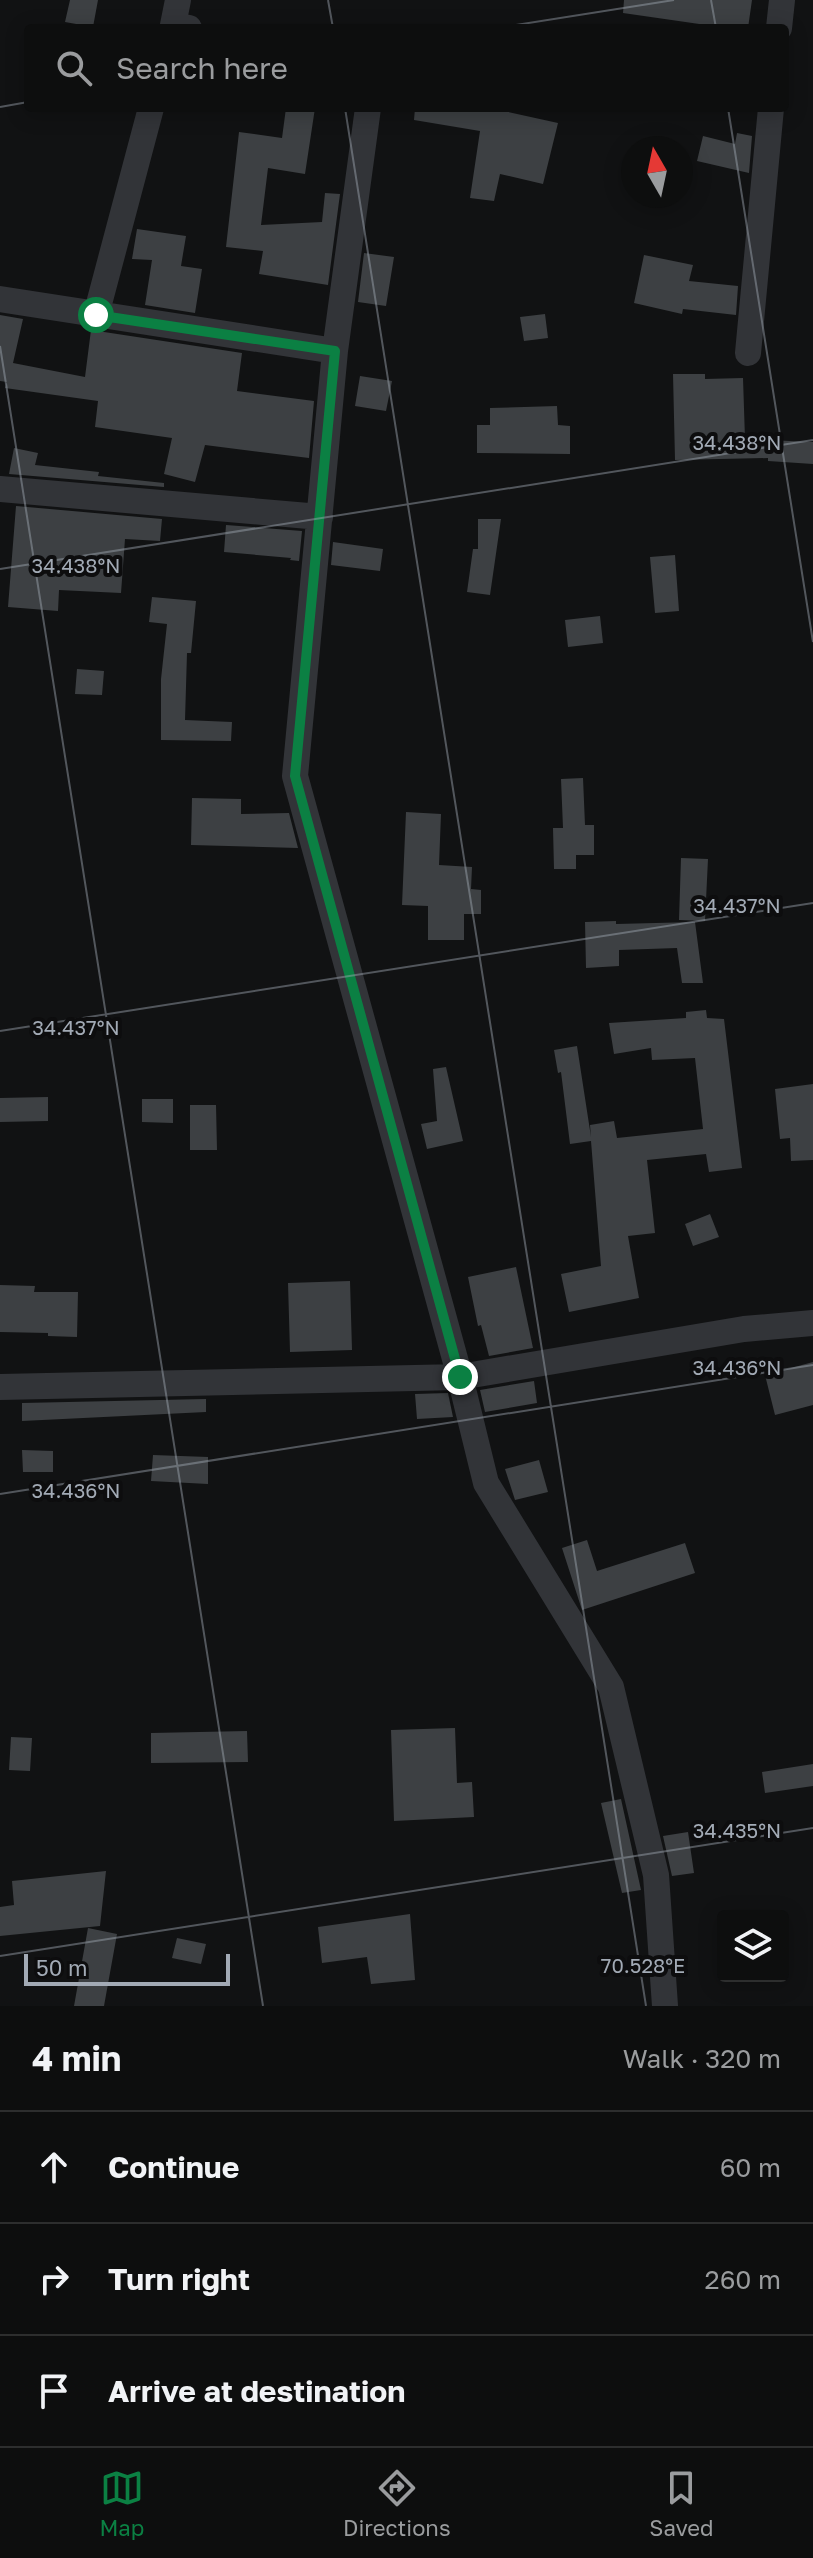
<!DOCTYPE html>
<html lang="en">
<head>
<meta charset="utf-8">
<style>
  body { margin:0; font-family:"Golos Text",sans-serif; background:#1b1c1c; color:#f1f3f6 }
  .controls { position:absolute; right:24px; bottom:24px; display:grid; overflow:hidden; border-radius:8px; box-shadow:0 4px 20px #0003 }
  .controls button { width:72px; height:72px; display:grid; place-items:center; padding:0; border:0; border-bottom:2px solid #2d2e2e; background:#0d0e0e; color:#f1f3f6; font:40px sans-serif }
  .compass { position:absolute; left:621px; top:136px; width:72px; height:72px; border-radius:50%; background:#0d0e0e; box-shadow:0 4px 20px #0003; rotate:351deg }
  .scale { position:absolute; left:24px; bottom:20px; width:206px; box-sizing:border-box; padding-left:8px; border:4px solid #a2aab5; border-top:0; font-size:22px; line-height:28px; white-space:nowrap; color:#a2aab5; -webkit-text-stroke:6px #0d0d0e; paint-order:stroke }
  .stop { position:absolute; width:24px; height:24px; margin:-18px; border:6px solid #0b8043; border-radius:50%; background:#fff }
  .stop.end { background:#0b8043; border-color:#fff; box-shadow:0 2px 8px #0008 }
  .list { margin:0; padding:0; list-style:none }
  h2 { display:flex; justify-content:space-between; align-items:center; height:104px; margin:0; padding:0 32px; font-size:34px }
  h2 small { font-size:26px; font-weight:400; color:#9a9c9e }
  .list li { display:grid; grid-template-columns:52px 1fr auto; gap:24px; align-items:center; box-sizing:border-box; height:112px; padding:0 32px; border-top:2px solid #2d2e2e }
  .list b { display:block; font-size:30px; white-space:nowrap }
  .list em { font-size:26px; font-style:normal; color:#9a9c9e }
  .icon { flex:none; width:44px; height:44px; fill:none; stroke:currentColor; stroke-width:2; stroke-linecap:round; stroke-linejoin:round }
  .map { position:relative; flex:none; width:813px; height:2006px; overflow:hidden }
  .search { position:absolute; background:#0d0e0e; box-shadow:0 4px 20px #0003; left:24px; right:24px; top:24px; height:88px; display:flex; align-items:center; gap:20px; box-sizing:border-box; padding:0 28px; border-radius:8px; color:#9a9c9e; font-size:30px }
  .sheet { height:440px; background:#0d0e0e }
  nav { display:flex; justify-content:space-around; align-items:center; box-sizing:border-box; height:112px; border-top:2px solid #2d2e2e; background:#0d0e0e; font-size:22px; color:#9a9c9e }
  nav a { display:grid; justify-items:center; gap:4px }
  nav .on { color:#0b8043 }
  .map>svg:first-child { display:block }
  .building { fill:#3d4043 }
  .lines { fill:none; stroke-linecap:round; stroke-linejoin:round }
  .minor { stroke:#323438; stroke-width:26 }
  .route { stroke:#0b8043; stroke-width:10 }
  .ticks { fill:none; stroke:#a2aab5; stroke-width:2; stroke-opacity:0.45 }
  .ticks-label { font-size:20px; text-anchor:middle; fill:#a2aab5; stroke:#0d0d0e; stroke-width:8; stroke-linejoin:round; paint-order:stroke }
</style>
</head>
<body>
<div class="map">
<svg width="813" height="2006" viewBox="0 0 813 2006">
  <rect width="100%" height="100%" fill="#111213"/>
  <path class="building" d="M 70,0 L 98,0 L 93,27 L 65,22 Z
    M 624,0 L 752,0 L 748,28 L 727,28 L 623,13 Z
    M 286,108 L 315,108 L 305,174 L 268,168 L 261,225 L 322,222 L 325,193 L 340,194 L 328,285 L 259,274 L 263,251 L 226,247 L 239,132 L 282,138 Z
    M 415,108 L 504,108 L 504,111 L 558,123 L 543,184 L 500,174 L 494,201 L 470,198 L 480,131 L 414,120 Z
    M 737,133 L 752,136 L 749,173 L 697,161 L 703,136 L 735,144 Z
    M 137,229 L 186,236 L 181,266 L 202,269 L 195,313 L 145,305 L 152,260 L 132,259 Z
    M 364,253 L 394,257 L 386,306 L 358,302 Z
    M 644,255 L 693,265 L 689,281 L 738,286 L 736,315 L 683,309 L 682,314 L 634,303 Z
    M 545,314 L 548,338 L 524,341 L 520,317 Z
    M 0,315 L 23,319 L 13,363 L 85,377 L 91,330 L 242,353 L 237,391 L 314,401 L 309,458 L 205,445 L 195,482 L 164,474 L 172,438 L 95,427 L 98,401 L 5,388 L 7,382 L 0,381 Z
    M 673,374 L 705,374 L 705,379 L 743,378 L 745,439 L 813,442 L 813,464 L 768,461 L 768,458 L 675,460 Z
    M 360,376 L 392,381 L 386,411 L 355,406 Z
    M 557,406 L 558,425 L 570,426 L 570,454 L 477,453 L 477,425 L 490,425 L 490,408 Z
    M 14,448 L 38,453 L 35,465 L 99,472 L 98,476 L 164,483 L 164,487 L 9,474 Z
    M 16,506 L 162,519 L 160,541 L 125,539 L 121,593 L 59,590 L 58,611 L 8,607 Z
    M 478,519 L 501,519 L 490,595 L 467,592 L 473,549 L 478,549 Z
    M 226,525 L 302,531 L 299,561 L 290,560 L 291,558 L 224,552 Z
    M 333,542 L 383,549 L 380,571 L 331,565 Z
    M 675,555 L 679,611 L 655,613 L 650,557 Z
    M 152,597 L 196,601 L 191,653 L 187,653 L 185,720 L 232,722 L 231,741 L 161,740 L 161,679 L 167,624 L 149,622 Z
    M 600,616 L 603,643 L 568,647 L 565,620 Z
    M 77,669 L 104,671 L 102,695 L 75,694 Z
    M 583,778 L 585,825 L 594,825 L 594,855 L 576,855 L 576,869 L 554,869 L 553,828 L 563,828 L 561,779 Z
    M 192,798 L 241,799 L 241,814 L 289,813 L 298,848 L 191,845 Z
    M 406,812 L 441,814 L 439,865 L 472,867 L 471,889 L 481,890 L 481,914 L 464,914 L 464,940 L 428,940 L 428,906 L 402,905 Z
    M 681,858 L 708,859 L 705,921 L 679,920 Z
    M 616,921 L 616,924 L 695,922 L 703,983 L 682,983 L 677,948 L 619,950 L 619,966 L 586,968 L 585,922 Z
    M 706,1010 L 707,1018 L 724,1019 L 742,1168 L 709,1172 L 706,1154 L 647,1160 L 655,1233 L 628,1236 L 639,1298 L 569,1312 L 561,1274 L 601,1266 L 591,1141 L 570,1144 L 561,1072 L 558,1073 L 554,1050 L 577,1046 L 591,1137 L 590,1125 L 614,1121 L 617,1138 L 703,1129 L 695,1058 L 652,1060 L 651,1048 L 614,1054 L 609,1023 L 686,1018 L 686,1012 Z
    M 446,1067 L 463,1141 L 427,1149 L 421,1124 L 437,1121 L 433,1069 Z
    M 813,1084 L 813,1160 L 791,1161 L 790,1138 L 780,1139 L 775,1089 Z
    M 48,1097 L 48,1121 L 0,1122 L 0,1098 Z
    M 142,1099 L 173,1099 L 173,1123 L 142,1122 Z
    M 190,1105 L 216,1105 L 217,1150 L 190,1150 Z
    M 710,1214 L 719,1237 L 693,1246 L 685,1224 Z
    M 516,1267 L 533,1348 L 489,1356 L 481,1325 L 478,1326 L 468,1277 Z
    M 350,1281 L 352,1350 L 290,1352 L 288,1283 Z
    M 0,1285 L 35,1286 L 34,1292 L 78,1292 L 77,1337 L 48,1336 L 48,1333 L 0,1332 Z
    M 813,1362 L 813,1405 L 775,1415 L 765,1375 Z
    M 534,1381 L 537,1403 L 485,1412 L 480,1390 Z
    M 448,1393 L 453,1417 L 417,1419 L 415,1394 Z
    M 206,1399 L 206,1412 L 22,1421 L 22,1403 Z
    M 22,1450 L 53,1451 L 53,1472 L 23,1472 Z
    M 153,1455 L 208,1457 L 208,1484 L 151,1481 Z
    M 539,1460 L 548,1492 L 515,1500 L 505,1469 Z
    M 587,1540 L 597,1571 L 685,1543 L 695,1573 L 582,1610 L 562,1548 Z
    M 455,1728 L 457,1783 L 472,1782 L 474,1817 L 394,1821 L 391,1730 Z
    M 247,1731 L 248,1762 L 151,1763 L 151,1733 Z
    M 11,1737 L 32,1738 L 30,1771 L 9,1770 Z
    M 813,1764 L 813,1786 L 765,1793 L 762,1772 Z
    M 621,1799 L 641,1890 L 622,1893 L 601,1803 Z
    M 688,1832 L 694,1873 L 672,1876 L 663,1836 Z
    M 106,1871 L 100,1926 L 0,1936 L 0,1907 L 14,1905 L 12,1881 Z
    M 410,1914 L 415,1980 L 371,1984 L 367,1957 L 322,1963 L 318,1927 Z
    M 88,1928 L 117,1934 L 104,2006 L 74,2006 Z
    M 177,1938 L 206,1944 L 201,1964 L 172,1958 Z"/>
  <g class="lines">
    <path class="minor" d="M 178,0 L 173,25 L 189,28
      M 779,28 L 782,0
      M 368,108 L 335,351 L 295,776 L 460,1377 L 486,1483 L 611,1687 L 656,1875 L 665,2006
      M 0,299 L 335,351
      M 96,315 L 151,108
      M 748,353 L 771,108
      M 0,489 L 320,517
      M 0,1387 L 460,1377 L 744,1329 L 813,1323"/>
  </g>
  <g class="lines">
    <path class="route" d="M 96,315 L 335,351 L 295,776 L 460,1377"/>
  </g>
  <path class="ticks" d="M 328,0 L 333,28M 711,0 L 716,28M 497,28 L 674,0M 0,107 L 28,102M 345,108 L 646,2006M 728,108 L 813,642M 0,346 L 263,2006M 0,569 L 813,440M 0,1031 L 813,903M 0,1494 L 813,1365M 0,1956 L 813,1828"/>
  <g class="ticks-label">
    <text x="737" y="450">34.438°N</text>
    <text x="76" y="573">34.438°N</text>
    <text x="737" y="913">34.437°N</text>
    <text x="76" y="1035">34.437°N</text>
    <text x="737" y="1375">34.436°N</text>
    <text x="76" y="1498">34.436°N</text>
    <text x="737" y="1838">34.435°N</text>
    <text x="643" y="1973">70.528°E</text>
  </g>
</svg>
<div class="controls">
<button><svg class="icon" aria-label="layers" viewBox="0 0 24 24"><path d="M12 4l9 5-9 5-9-5zM3 14l9 5 9-5"/></svg></button>
</div>
<svg class="compass" viewBox="-18 -18 36 36"><path d="M0-13l5 13h-10z" fill="#e53935"/><path d="M0 13l5-13h-10z" fill="#9a9c9e"/></svg>
<div class="scale">50 m</div>
<div class="stop" style="left:96px;top:315px"></div>
<div class="stop end" style="left:460px;top:1377px"></div>
<div class="search"><svg class="icon" aria-label="search" viewBox="0 0 24 24"><circle cx="10" cy="10" r="6"/><path d="M15 15l6 6"/></svg>Search here</div>
</div>
<section class="sheet">
<h2>4 min<small>Walk · 320 m</small></h2>
<ul class="list">
<li><svg class="icon" aria-label="ahead" viewBox="0 0 24 24"><path d="M12 20V5M6 11l6-6 6 6"/></svg><div><b>Continue</b></div><em>60 m</em></li>
<li><svg class="icon" aria-label="right" viewBox="0 0 24 24"><path d="M7 20v-9h11M14 6l5 5-5 5"/></svg><div><b>Turn right</b></div><em>260 m</em></li>
<li><svg class="icon" aria-label="arrive" viewBox="0 0 24 24"><path d="M6 21V4h12l-3 4 3 4H6"/></svg><div><b>Arrive at destination</b></div></li>
</ul>
</section>
<nav>
<a class="on"><svg class="icon" aria-label="map" viewBox="0 0 24 24"><path d="M3 6l6-2 6 2 6-2v14l-6 2-6-2-6 2zM9 4v14M15 6v14"/></svg>Map</a>
<a><svg class="icon" aria-label="directions" viewBox="0 0 24 24"><path d="M12 3l9 9-9 9-9-9zM9 14v-3h6M13 9l2 2-2 2"/></svg>Directions</a>
<a><svg class="icon" aria-label="saved" viewBox="0 0 24 24"><path d="M7 4h10v16l-5-4-5 4z"/></svg>Saved</a>
</nav>
</body>
</html>
